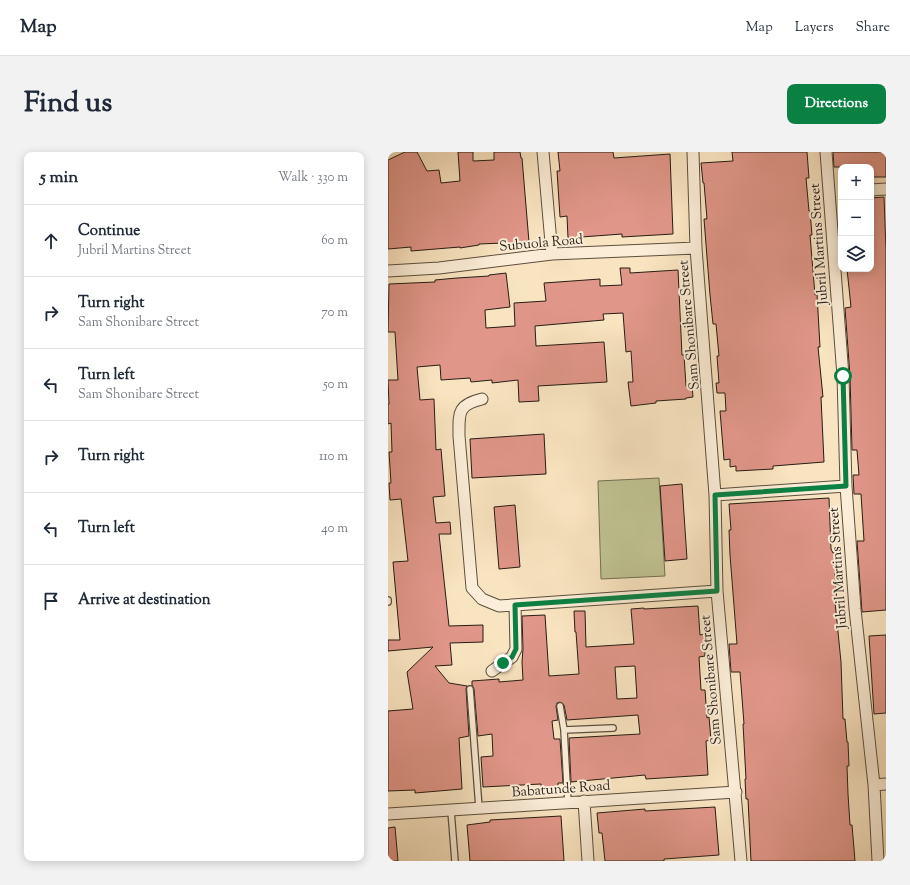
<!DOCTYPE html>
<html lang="en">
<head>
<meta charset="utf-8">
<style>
  body { margin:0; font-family:"Sorts Mill Goudy",serif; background:#f2f2f3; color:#1f2937 }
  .controls { position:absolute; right:12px; top:12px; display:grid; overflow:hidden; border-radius:8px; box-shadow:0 2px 10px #0003 }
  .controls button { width:36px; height:36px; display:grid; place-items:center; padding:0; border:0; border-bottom:1px solid #e0e1e3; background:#fff; color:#1f2937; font:20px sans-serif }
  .stop { position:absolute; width:12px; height:12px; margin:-9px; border:3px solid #0b8043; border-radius:50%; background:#fff }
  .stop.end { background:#0b8043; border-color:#fff; box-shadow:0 1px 4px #0008 }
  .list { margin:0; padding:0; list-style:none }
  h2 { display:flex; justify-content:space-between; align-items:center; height:52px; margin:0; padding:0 16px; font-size:17px }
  h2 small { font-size:13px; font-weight:400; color:#747a83 }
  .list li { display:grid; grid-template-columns:26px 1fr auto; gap:12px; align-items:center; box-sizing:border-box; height:72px; padding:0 16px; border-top:1px solid #e0e1e3 }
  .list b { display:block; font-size:15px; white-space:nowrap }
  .list p { margin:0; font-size:13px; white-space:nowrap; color:#747a83 }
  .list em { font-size:13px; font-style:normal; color:#747a83 }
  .icon { flex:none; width:22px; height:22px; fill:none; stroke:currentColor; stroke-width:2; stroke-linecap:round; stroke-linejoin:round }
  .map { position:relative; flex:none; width:498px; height:709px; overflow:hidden; border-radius:8px }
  header { display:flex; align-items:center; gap:24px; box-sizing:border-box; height:56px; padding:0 20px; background:#fff; border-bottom:1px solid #e0e1e3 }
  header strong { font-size:19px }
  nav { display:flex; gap:22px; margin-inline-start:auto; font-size:14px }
  .intro { display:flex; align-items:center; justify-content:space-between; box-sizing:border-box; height:96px; padding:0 24px }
  h1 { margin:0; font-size:28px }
  .button { padding:10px 18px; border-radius:8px; background:#0b8043; color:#fff; font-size:14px; font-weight:700 }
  main { display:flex; gap:24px; padding:0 24px }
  aside { flex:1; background:#fff; border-radius:8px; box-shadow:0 2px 10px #0003 }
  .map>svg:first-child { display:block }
  .green { fill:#c0c391; stroke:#737052 }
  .building { fill:#e09689; stroke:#261d13; fill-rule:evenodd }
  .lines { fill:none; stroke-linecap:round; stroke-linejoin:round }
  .service-casing { stroke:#5b4f3e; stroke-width:8 }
  .minor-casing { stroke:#5b4f3e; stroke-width:13 }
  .service { stroke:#fbedd7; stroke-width:5.5 }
  .minor { stroke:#fbedd7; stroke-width:11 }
  .route { stroke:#0b8043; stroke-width:5 }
  .labels { text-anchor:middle; stroke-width:4; stroke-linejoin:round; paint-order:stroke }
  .street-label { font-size:14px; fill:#261d13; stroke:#fbedd7 }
</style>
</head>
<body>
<header>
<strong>Map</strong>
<nav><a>Map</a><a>Layers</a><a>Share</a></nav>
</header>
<div class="intro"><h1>Find us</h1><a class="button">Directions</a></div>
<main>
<aside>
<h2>5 min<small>Walk · 330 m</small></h2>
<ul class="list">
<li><svg class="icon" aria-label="ahead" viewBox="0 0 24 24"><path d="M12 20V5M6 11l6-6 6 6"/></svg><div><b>Continue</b><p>Jubril Martins Street</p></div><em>60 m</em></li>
<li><svg class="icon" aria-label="right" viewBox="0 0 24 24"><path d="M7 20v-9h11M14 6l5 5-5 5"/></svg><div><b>Turn right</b><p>Sam Shonibare Street</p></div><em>70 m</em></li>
<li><svg class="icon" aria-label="left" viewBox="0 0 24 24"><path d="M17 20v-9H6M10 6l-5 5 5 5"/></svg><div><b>Turn left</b><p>Sam Shonibare Street</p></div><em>50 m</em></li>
<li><svg class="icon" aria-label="right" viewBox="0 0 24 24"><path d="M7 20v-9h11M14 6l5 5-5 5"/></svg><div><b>Turn right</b></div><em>110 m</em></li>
<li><svg class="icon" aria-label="left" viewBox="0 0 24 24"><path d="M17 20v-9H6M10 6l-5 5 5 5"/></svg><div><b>Turn left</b></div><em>40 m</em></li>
<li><svg class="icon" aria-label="arrive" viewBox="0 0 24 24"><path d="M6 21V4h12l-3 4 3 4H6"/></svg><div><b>Arrive at destination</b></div></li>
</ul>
</aside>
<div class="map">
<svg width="498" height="709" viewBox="0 0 498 709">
  <rect width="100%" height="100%" fill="#f9e4c1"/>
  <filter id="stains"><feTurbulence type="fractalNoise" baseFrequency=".005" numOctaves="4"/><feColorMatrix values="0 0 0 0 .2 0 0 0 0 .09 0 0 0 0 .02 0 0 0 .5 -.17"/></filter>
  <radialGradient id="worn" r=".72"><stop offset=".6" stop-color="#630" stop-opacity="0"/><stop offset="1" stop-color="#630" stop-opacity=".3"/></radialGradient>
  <path class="green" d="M 271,326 L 277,424 L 213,427 L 210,329 Z"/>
  <path class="building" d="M 17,0 L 29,0 L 39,19 L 51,18 L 53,31 L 72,29 L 70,0 L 85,0 L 85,9 L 106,8 L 106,0 L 132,0 L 133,6 L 134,6 L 141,90 L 91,92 L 91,93 L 72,96 L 72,95 L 23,99 L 23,95 L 0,97 L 0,8 Z
    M 170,0 L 225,0 L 226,6 L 282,2 L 285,82 L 234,85 L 234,82 L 180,86 L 179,64 L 172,65 L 169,19 L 172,19 Z
    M 344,0 L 419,0 L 421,26 L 418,26 L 421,59 L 422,59 L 424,83 L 422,83 L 427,143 L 429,142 L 432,195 L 430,195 L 435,245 L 433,245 L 436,310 L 385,314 L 385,317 L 348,319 L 348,314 L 342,315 L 342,307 L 336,308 L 332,259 L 338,259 L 337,241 L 329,241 L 328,231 L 331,231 L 329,204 L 331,204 L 328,172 L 325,172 L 322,143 L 316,67 L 319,67 L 316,31 L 315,31 L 313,11 L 345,9 Z
    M 445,0 L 498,0 L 498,25 L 483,25 L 483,15 L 446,15 Z
    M 496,45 L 498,98 L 498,458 L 474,460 L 469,389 L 476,389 L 473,342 L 466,342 L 465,323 L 471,323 L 469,298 L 464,298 L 462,224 L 457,156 L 463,155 L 459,117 L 483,117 L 483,46 Z
    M 232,116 L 242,116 L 242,121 L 290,118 L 294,203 L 296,203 L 298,234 L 304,234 L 305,245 L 298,246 L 298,247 L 268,249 L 268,251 L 243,254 L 240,230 L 245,230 L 243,199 L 238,200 L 235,161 L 215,162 L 216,168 L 147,174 L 148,194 L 216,190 L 219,230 L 150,234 L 151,249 L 131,250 L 130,228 L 104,231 L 104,228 L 83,230 L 82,226 L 53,228 L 52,213 L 29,215 L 32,248 L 46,247 L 48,298 L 53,297 L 57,344 L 45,345 L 48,371 L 62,370 L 63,382 L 51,382 L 61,474 L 95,473 L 95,490 L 62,491 L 64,513 L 47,514 L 61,531 L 79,534 L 78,537 L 81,584 L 71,586 L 74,637 L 27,641 L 27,638 L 0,639 L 0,559 L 25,557 L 19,520 L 45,495 L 0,499 L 0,488 L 12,488 L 5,410 L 20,409 L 13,347 L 2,348 L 1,331 L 3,331 L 1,300 L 4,300 L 3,271 L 0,272 L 0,252 L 1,252 L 0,228 L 10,228 L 7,180 L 0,180 L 1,132 L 47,130 L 47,128 L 69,126 L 101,124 L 101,123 L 118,121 L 122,155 L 97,158 L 98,176 L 127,174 L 126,151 L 158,149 L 156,131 L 212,127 L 212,134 L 234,133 Z
    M 156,282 L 158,322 L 84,326 L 82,287 Z
    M 294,332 L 299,407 L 277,409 L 272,334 Z
    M 441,346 L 443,397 L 445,401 L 449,400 L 449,410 L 446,410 L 449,450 L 447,450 L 453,510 L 455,567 L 457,567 L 459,590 L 460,590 L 461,614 L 459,614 L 460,642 L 462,673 L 464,673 L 467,709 L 363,709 L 360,647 L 358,647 L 357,627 L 358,627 L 355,572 L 356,572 L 352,520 L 343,520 L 341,492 L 349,492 L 342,403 L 341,378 L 343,378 L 341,352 Z
    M 127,353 L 132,415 L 111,417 L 106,355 Z
    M 310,454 L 312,483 L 316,482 L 317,504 L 311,505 L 313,538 L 317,538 L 319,566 L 321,565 L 323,588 L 318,589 L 320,623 L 258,627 L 257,623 L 183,630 L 181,586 L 252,582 L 250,563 L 179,568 L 176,553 L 172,550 L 169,551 L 168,554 L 170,568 L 164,569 L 166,587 L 172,587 L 175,631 L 170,631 L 170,640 L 154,642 L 153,632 L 95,635 L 93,605 L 105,604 L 104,582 L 90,584 L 86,537 L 84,533 L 84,529 L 111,527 L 111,530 L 135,528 L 134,510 L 135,497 L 134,464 L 157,463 L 161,524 L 191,522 L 188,480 L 187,480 L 186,459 L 197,459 L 198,495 L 246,492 L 243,457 L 256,456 L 256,457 ZM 247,514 L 249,546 L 229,547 L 227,515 Z
    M 498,483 L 498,561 L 486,562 L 481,484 Z
    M 327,655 L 331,703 L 276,707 L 276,709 L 217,709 L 214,681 L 211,681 L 209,661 L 257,657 L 257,659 Z
    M 173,664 L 176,709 L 82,709 L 79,673 L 102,670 L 102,668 Z
    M 7,675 L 10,709 L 0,709 L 0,676 Z"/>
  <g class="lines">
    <g class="service-casing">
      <path id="service" d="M 0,448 L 0,450
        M 82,537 L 91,656
        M 172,554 L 176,578 L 180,651
        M 176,578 L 225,576
        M 63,659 L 67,709"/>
    </g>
    <g class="minor-casing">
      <path id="minor" d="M 155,0 L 164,102
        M 305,0 L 308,96 L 327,343 L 329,439 L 353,709
        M 438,0 L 455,224 L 458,334 L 467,457 L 486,633 L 490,709
        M 483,38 L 498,37
        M 0,119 L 51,116 L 164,102 L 308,96
        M 94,247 C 69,253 71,261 71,284 L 84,436 L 94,447 L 111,454 L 329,439
        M 327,343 L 458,334
        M 104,519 L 124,505 L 128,497 L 127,453
        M 486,633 L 498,632
        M 196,649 L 200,709
        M 0,662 L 348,640"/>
    </g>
    <use href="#service" class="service"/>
    <use href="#minor" class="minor"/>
  </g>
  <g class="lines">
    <path class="route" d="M 115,511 L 124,505 L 128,497 L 127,453 L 329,439 L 327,343 L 458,334 L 455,224"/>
  </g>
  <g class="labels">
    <g class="street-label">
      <text transform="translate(153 90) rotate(-5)" y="5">Subuola Road</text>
      <text transform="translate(430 92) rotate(-94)" y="5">Jubril Martins Street</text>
      <text transform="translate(300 173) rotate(-95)" y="5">Sam Shonibare Street</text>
      <text transform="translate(449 416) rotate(-94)" y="5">Jubril Martins Street</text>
      <text transform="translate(322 528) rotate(-95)" y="5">Sam Shonibare Street</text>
      <text transform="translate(173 636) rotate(-4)" y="5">Babatunde Road</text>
    </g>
  </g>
  <rect width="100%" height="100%" filter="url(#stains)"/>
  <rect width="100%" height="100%" fill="url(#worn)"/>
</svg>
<div class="controls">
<button>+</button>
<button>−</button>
<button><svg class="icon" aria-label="layers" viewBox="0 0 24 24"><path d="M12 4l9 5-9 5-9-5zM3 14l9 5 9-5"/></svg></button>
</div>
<div class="stop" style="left:455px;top:224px"></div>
<div class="stop end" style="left:115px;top:511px"></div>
</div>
</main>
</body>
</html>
